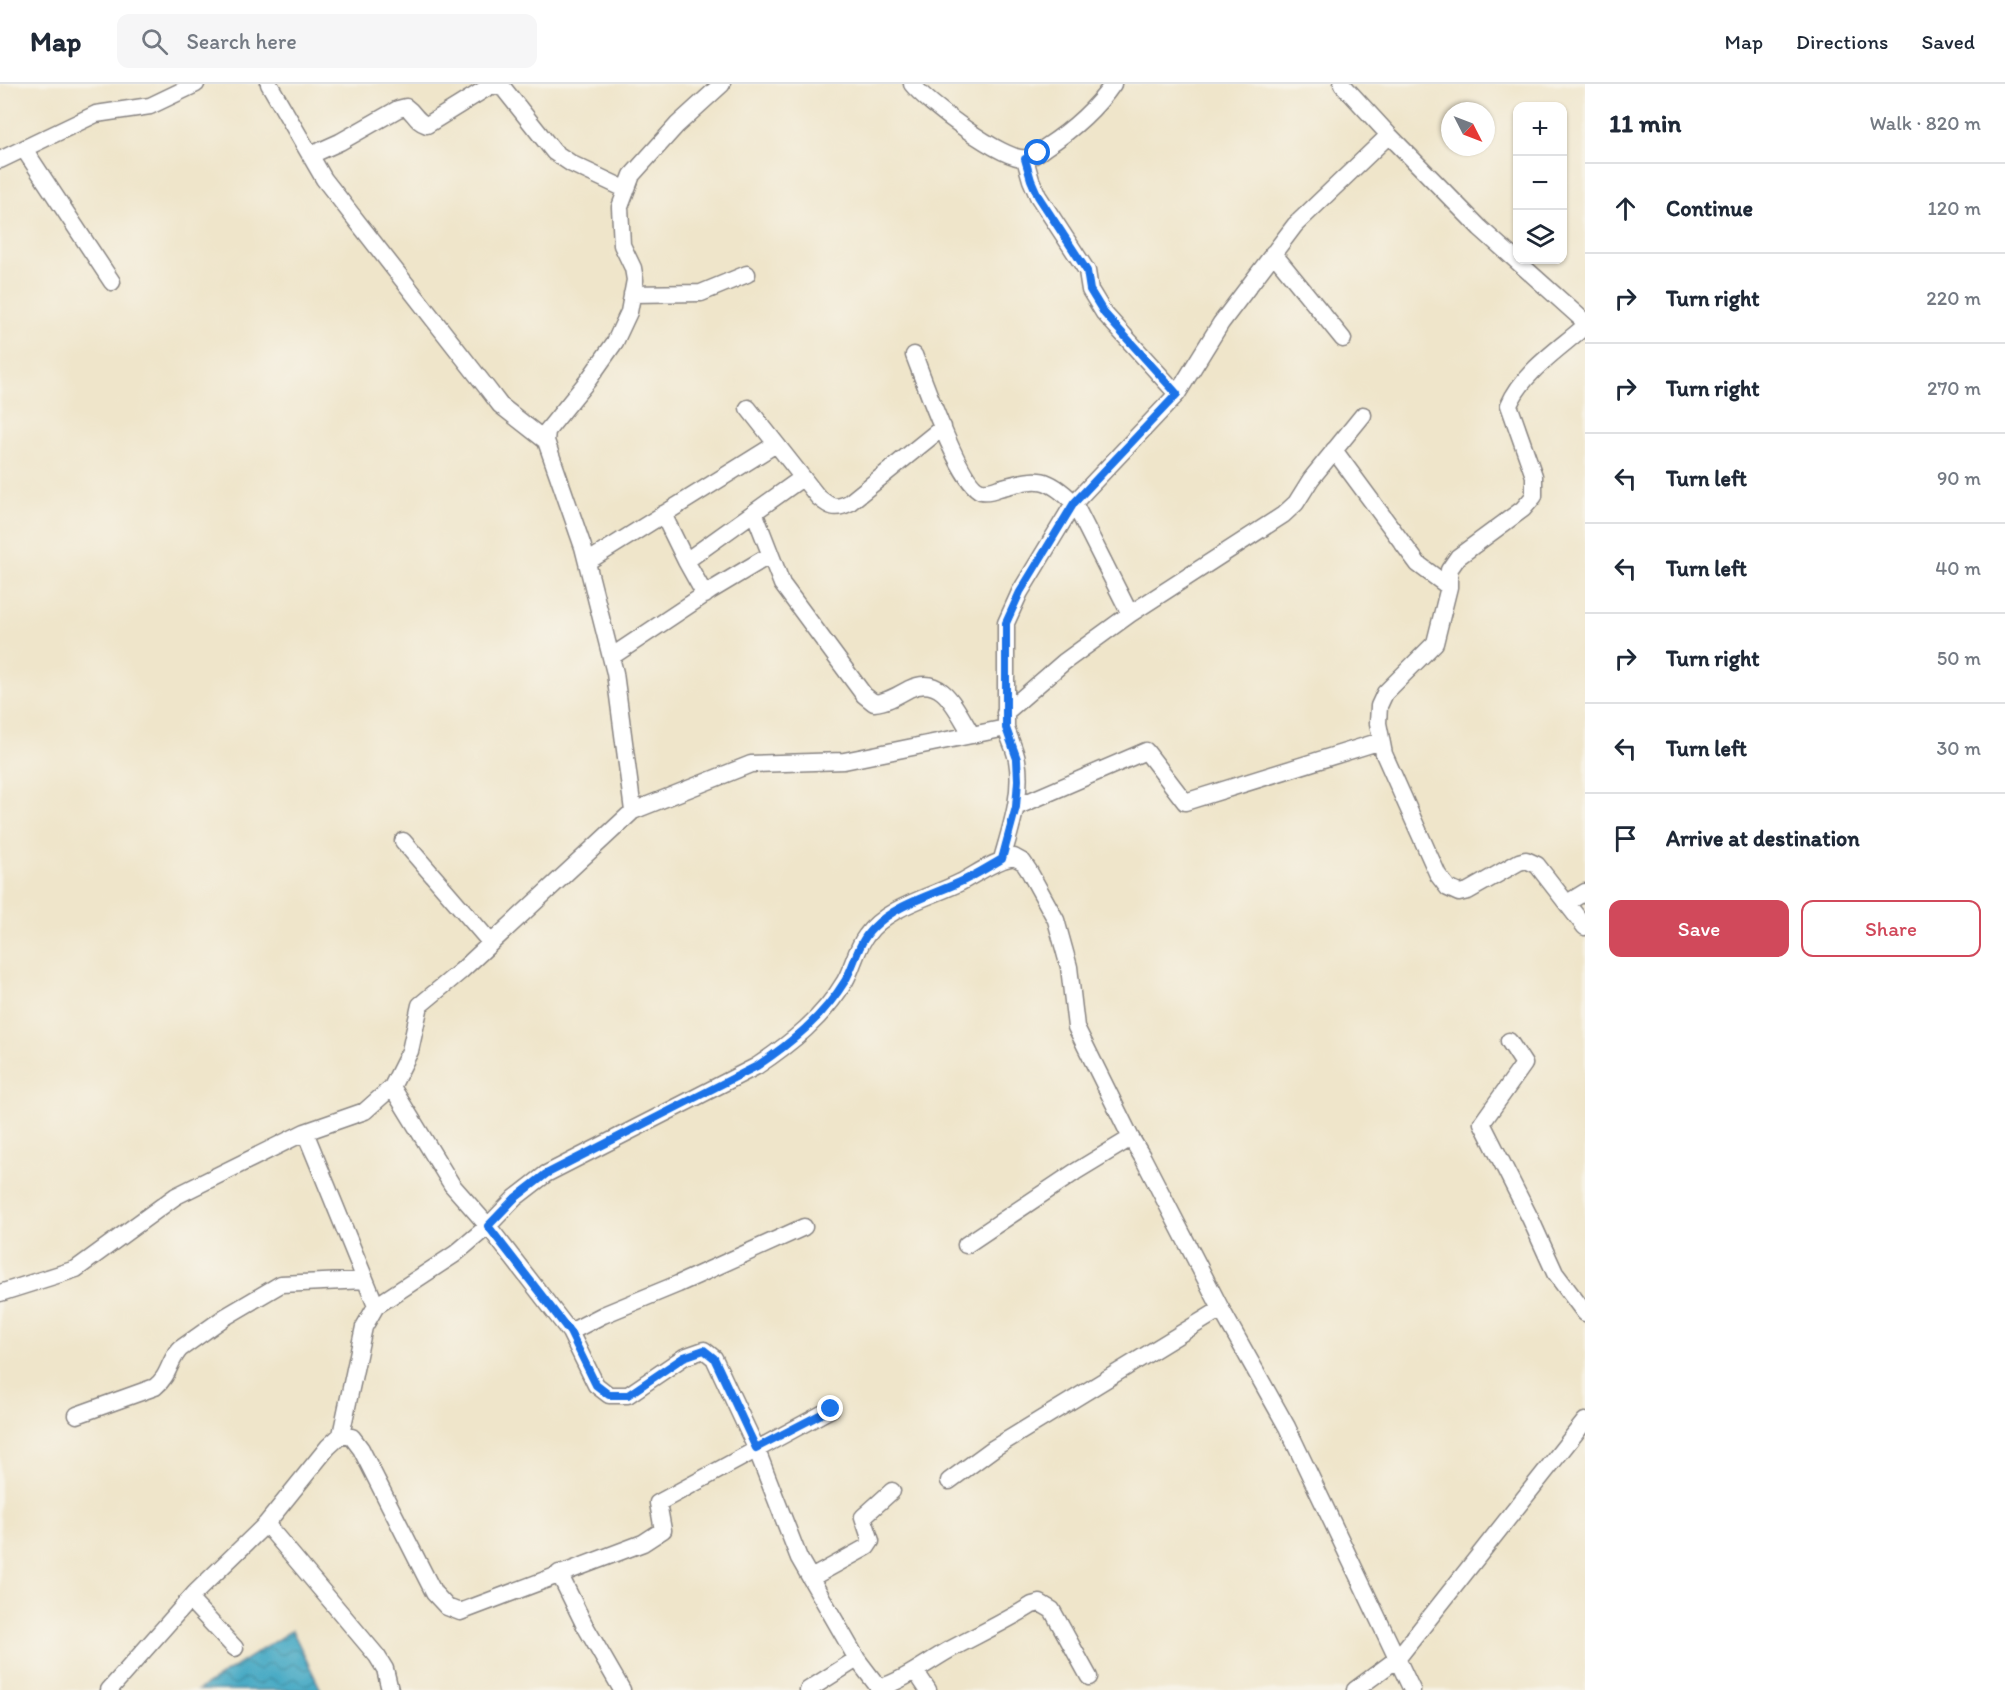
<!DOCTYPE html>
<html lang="en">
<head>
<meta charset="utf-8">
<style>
  body { margin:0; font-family:Itim,sans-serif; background:#f6f6f7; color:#1f2937 }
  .controls { position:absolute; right:18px; top:18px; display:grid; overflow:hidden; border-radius:12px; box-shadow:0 2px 4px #0004 }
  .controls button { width:54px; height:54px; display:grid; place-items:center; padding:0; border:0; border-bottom:2px solid #e0e1e3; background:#fff; color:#1f2937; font:30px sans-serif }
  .compass { position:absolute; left:1441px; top:18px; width:54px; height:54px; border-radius:50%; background:#fff; box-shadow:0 2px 4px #0004; rotate:132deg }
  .stop { position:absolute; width:18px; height:18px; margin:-14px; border:4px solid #1a73e8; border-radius:50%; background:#fff }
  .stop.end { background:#1a73e8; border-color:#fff; box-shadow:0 2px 6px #0008 }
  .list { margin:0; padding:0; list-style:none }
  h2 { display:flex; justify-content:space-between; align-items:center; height:78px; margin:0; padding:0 24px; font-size:26px }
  h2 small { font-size:20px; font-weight:400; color:#747a83 }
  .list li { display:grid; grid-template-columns:39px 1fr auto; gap:18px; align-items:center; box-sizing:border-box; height:90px; padding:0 24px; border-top:2px solid #e0e1e3 }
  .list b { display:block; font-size:22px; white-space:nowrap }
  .list em { font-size:20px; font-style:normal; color:#747a83 }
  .actions { display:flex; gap:12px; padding:18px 24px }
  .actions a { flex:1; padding:14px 0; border:2px solid #d1495b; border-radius:12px; text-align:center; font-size:21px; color:#d1495b }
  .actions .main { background:#d1495b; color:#fff }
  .icon { flex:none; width:33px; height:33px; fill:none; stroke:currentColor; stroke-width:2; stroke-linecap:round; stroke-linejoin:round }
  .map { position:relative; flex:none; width:1585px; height:1606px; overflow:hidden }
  header { display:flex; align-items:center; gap:36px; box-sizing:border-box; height:84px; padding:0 30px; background:#fff; border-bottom:2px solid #e0e1e3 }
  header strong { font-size:28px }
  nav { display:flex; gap:33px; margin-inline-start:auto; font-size:21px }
  .search { width:420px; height:54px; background:#f6f6f7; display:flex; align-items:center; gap:15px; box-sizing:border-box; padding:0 21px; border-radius:12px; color:#747a83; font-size:22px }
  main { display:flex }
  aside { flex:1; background:#fff }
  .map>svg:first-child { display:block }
  .water { fill:url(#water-waves); stroke:#346680; stroke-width:1.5 }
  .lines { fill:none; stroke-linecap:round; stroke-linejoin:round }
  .minor-casing { stroke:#888482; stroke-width:19 }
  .minor { stroke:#fff; stroke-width:16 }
  .route { stroke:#1a73e8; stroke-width:8 }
</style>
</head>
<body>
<header>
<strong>Map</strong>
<div class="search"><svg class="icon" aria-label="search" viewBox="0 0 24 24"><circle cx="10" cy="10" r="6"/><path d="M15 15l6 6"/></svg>Search here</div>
<nav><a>Map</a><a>Directions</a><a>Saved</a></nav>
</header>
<main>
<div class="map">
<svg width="1585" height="1606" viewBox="0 0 1585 1606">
  <defs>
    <pattern id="water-waves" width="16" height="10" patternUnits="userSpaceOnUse" patternTransform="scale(1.5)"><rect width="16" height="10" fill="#45a9c4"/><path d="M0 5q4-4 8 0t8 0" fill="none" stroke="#3989a0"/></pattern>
  </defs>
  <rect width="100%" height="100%" fill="#f7f3e8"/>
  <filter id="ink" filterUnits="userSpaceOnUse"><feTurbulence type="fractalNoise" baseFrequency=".0167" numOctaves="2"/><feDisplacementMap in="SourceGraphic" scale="12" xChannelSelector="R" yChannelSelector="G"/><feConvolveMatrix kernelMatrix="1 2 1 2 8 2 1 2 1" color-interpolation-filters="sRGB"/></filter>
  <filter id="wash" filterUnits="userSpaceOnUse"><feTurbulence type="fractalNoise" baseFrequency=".008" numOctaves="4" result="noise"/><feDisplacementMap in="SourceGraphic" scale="24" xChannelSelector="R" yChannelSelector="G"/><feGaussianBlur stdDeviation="1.35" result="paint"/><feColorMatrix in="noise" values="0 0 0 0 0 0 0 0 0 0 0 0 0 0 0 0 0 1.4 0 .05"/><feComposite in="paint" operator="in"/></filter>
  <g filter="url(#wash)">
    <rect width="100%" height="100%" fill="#efe5ca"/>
    <path class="water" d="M 292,1546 L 321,1606 L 198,1606 Z"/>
  </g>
  <g filter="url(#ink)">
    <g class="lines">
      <g class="minor-casing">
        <path id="minor" d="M 269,0 L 324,95 L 487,304 L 500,321 L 546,357
          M 912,0 C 926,18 1004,78 1026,74 C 1033,73 1041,67 1046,63 C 1072,46 1095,26 1113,0
          M 1342,0 L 1389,51 L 1480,144 L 1585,238
          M 24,65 L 112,198
          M 311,71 L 340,58 L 398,25 L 406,23 C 416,30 415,37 427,41 L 490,2 L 498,2 L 504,5 L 554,68 L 572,80 L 625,105
          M 1025,75 L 1031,96 L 1038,112 L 1087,187 L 1090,206 L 1104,229 L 1177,310
          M 0,76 L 96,30 L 150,22 L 196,0
          M 1273,169 L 1343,255
          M 632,210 L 701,209 L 747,190
          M 1585,242 C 1559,265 1523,288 1509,321 L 1534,392 L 1534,412 L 1523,425 L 1458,473 L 1449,486 L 1449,503 L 1435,559 L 1385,609 L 1379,622 L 1378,639 L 1384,670 L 1438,791 L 1448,804 L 1459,809 L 1468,807 L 1519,778 L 1526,776 L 1537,781 L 1585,843
          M 914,271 C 923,294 960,401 981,407 C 986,408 994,406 999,404 C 1036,395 1044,389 1074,419 L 1130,530
          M 748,324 L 818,413 C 830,423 835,426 849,419 L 943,343
          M 1334,366 L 1418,480 L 1449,503
          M 754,428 L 782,500 L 864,611 L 874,619 C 887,618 898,611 909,605 C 943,589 956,626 972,651
          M 663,430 L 686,477 L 705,511
          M 686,477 L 802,394
          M 587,478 L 776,360
          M 611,573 L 710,507 L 770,471
          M 1005,629 L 1064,578 L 1130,530 L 1283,431 L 1296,419 L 1311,395 L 1363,331
          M 1016,723 L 1146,667 L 1185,718 L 1381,657
          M 633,727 L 615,589 L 583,463 L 546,357 L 547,347 L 589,295 L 615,258 L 629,228 L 635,196 L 633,184 L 622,161 L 620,123 L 632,91 L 677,41 L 722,0
          M 403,757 L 491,859
          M 1002,775 C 1011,743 1023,709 1017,676 C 1015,665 1009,654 1006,644
          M 1567,819 L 1585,808
          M 1509,957 L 1524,980 L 1482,1039 L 1531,1136 L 1555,1189 L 1585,1229
          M 392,1003 L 452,1101 L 488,1142 L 570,1248 L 596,1301 L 609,1311 L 628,1311 L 684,1273 L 704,1266 L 714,1274 L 756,1364 L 799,1474 L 857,1575 L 808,1606
          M 305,1048 L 376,1222
          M 966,1161 L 1075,1088 L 1131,1054
          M 0,1209 L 76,1185 L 176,1112 L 305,1048 L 365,1027 L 392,1003 L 410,967 L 420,921 L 461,887 L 633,727 L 751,680 L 844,677 L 1006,644 L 1006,539 L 1020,508 L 1074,419 L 1177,310 L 1221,239 L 1295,141 L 1389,51
          M 570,1248 L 603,1231 L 678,1200 L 804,1143
          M 77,1331 L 155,1303 C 170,1291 168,1278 180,1265 L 225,1233 L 281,1200 L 365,1196
          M 341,1351 L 364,1243 L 376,1222 L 455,1170 L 488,1142 L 515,1114 L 546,1090 L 757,982 C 791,959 823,934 845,897 C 853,883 856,865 866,852 C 886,823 931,813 961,798 C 978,789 994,777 1014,773 L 1023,778 L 1029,787 L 1056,836 L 1069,883 L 1076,943 L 1131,1054 L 1143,1074 L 1221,1225 L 1287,1343 L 1412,1606
          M 949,1397 L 994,1364 L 1221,1225
          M 266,1440 L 377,1572 L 385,1585 L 390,1606
          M 559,1489 L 584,1540 L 622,1606
          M 811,1494 L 867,1463 L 871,1457 L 863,1433 L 892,1407
          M 190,1516 L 235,1564
          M 857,1575 L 879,1604 C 905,1596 926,1579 949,1566 C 977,1551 1005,1538 1032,1521 L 1040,1519 L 1052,1526 L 1089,1593
          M 916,1588 L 928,1606
          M 109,1606 L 195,1509 L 266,1440 L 328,1363 L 341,1351 L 352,1353 L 361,1365 L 434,1509 L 447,1523 L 460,1528 L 643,1459 L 663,1446 L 658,1419 L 831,1325
          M 1355,1606 L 1397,1575 L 1585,1337"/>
      </g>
      <use href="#minor" class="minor"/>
    </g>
  </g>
  <g class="lines" filter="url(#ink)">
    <path class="route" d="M 831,1325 L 756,1364 L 714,1274 L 704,1266 L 684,1273 L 628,1311 L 609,1311 L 596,1301 L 570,1248 L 488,1142 L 515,1114 L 546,1090 L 757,982 C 791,959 823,933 845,897 C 855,880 858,858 873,844 C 895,821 929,812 958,799 C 973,793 988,783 1002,775 L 1016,723 L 1018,696 L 1017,675 L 1006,644 L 1006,539 L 1020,508 L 1074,419 L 1177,310 L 1104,229 L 1090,206 L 1087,187 L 1038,112 L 1031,96 L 1025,75 L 1038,69"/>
  </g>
</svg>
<div class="controls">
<button>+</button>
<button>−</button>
<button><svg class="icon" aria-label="layers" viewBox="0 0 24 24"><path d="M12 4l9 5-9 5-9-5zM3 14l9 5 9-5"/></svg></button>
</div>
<svg class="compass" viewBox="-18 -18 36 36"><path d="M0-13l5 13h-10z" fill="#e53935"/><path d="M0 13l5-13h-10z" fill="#747a83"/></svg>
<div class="stop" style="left:1038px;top:69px"></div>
<div class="stop end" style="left:831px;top:1325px"></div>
</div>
<aside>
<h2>11 min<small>Walk · 820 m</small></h2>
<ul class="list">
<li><svg class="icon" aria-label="ahead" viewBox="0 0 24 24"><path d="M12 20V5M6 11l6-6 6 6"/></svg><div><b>Continue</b></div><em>120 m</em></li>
<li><svg class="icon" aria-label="right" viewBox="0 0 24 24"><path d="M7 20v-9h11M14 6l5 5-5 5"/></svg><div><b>Turn right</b></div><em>220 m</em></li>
<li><svg class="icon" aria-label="right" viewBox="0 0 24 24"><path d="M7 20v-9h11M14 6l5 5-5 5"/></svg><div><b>Turn right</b></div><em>270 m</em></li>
<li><svg class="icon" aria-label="left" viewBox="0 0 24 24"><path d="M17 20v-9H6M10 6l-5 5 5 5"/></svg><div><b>Turn left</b></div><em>90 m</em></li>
<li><svg class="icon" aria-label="left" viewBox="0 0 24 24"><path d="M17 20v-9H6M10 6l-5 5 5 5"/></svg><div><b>Turn left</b></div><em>40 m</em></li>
<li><svg class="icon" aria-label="right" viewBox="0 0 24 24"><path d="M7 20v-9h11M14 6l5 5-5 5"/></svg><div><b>Turn right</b></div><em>50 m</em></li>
<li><svg class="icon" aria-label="left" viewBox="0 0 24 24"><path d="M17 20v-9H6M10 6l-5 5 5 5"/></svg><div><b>Turn left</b></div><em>30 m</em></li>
<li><svg class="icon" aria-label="arrive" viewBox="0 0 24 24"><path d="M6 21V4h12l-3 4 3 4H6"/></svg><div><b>Arrive at destination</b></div></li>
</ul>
<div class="actions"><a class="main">Save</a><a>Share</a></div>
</aside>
</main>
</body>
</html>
